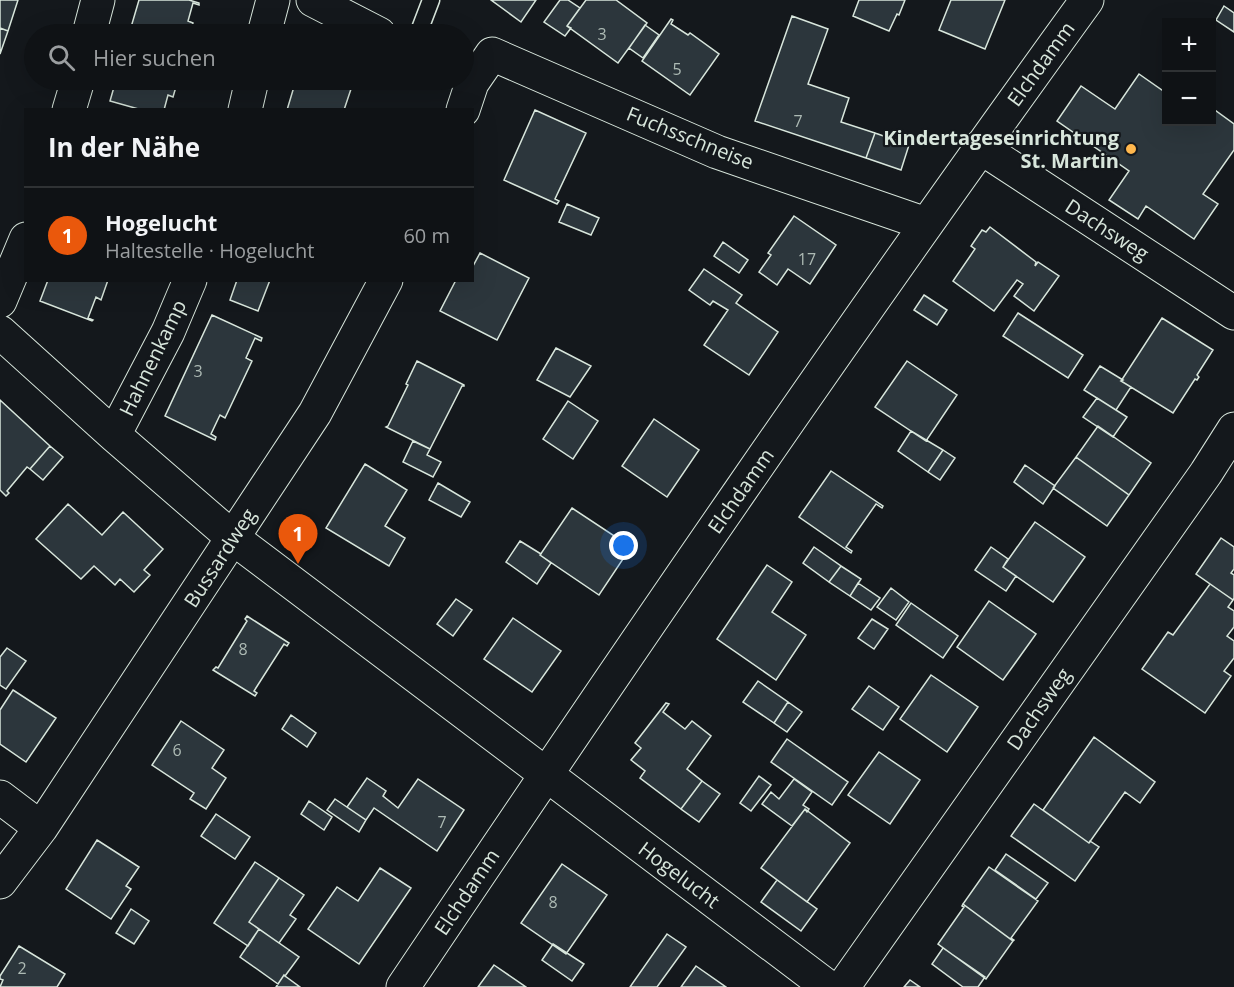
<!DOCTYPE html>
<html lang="de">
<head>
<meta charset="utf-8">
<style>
  body { margin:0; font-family:"Open Sans",sans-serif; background:#181b1e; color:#f1f3f6 }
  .controls { position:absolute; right:18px; top:18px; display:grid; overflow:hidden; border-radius:0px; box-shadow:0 6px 24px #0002 }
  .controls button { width:54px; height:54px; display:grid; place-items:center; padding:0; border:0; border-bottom:2px solid #2f3234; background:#0f1215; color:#f1f3f6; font:30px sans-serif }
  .you { position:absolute; left:624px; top:546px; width:21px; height:21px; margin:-15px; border:4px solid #fff; border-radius:50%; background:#1a73e8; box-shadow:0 0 0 9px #1a73e833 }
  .badge { display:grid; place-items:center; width:39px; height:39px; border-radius:50%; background:#ea580c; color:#fff; font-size:20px; font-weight:700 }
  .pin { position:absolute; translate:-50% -50px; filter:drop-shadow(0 2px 3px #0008) }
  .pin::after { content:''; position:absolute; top:32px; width:21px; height:18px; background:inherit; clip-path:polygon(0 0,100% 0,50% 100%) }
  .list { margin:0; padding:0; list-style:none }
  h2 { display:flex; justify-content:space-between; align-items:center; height:78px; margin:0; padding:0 24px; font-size:26px }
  h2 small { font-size:20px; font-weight:400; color:#9b9ea0 }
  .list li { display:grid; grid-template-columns:39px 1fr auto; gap:18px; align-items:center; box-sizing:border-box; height:96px; padding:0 24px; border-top:2px solid #2f3234 }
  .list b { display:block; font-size:22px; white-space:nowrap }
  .list p { margin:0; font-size:20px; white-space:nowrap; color:#9b9ea0 }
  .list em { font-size:20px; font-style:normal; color:#9b9ea0 }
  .icon { flex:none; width:33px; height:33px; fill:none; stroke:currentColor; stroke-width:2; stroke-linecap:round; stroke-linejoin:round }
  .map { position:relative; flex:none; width:1234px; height:987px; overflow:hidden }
  .search { position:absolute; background:#0f1215; box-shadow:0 6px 24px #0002; left:24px; top:24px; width:450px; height:66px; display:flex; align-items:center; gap:15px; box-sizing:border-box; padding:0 21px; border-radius:33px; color:#9b9ea0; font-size:22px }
  .panel { position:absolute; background:#0f1215; box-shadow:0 6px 24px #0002; left:24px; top:108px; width:450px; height:174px; border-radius:0px }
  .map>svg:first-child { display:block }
  .building { fill:#2c363c; stroke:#d8e6dc; stroke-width:1.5 }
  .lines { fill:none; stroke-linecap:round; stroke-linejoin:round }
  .service-casing { stroke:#d8e6dc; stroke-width:19 }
  .minor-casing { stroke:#d8e6dc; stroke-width:35 }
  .service { stroke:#14181c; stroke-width:16 }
  .minor { stroke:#14181c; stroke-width:33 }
  .poi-dot { fill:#ffb74d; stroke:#14181c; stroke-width:2 }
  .labels { text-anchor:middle; stroke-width:4.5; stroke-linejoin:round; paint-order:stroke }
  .number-label { font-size:16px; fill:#adbab4 }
  .street-label { font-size:20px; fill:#d8e6dc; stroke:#14181c }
  .poi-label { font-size:20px; font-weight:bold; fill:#d8e6dc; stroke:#14181c; text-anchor:end }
</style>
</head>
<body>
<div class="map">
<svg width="1234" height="987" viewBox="0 0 1234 987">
  <rect width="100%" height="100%" fill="#14181c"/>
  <path class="building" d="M 0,0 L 18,0 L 8,31 L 0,28 Z
    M 139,0 L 189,0 L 199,3 L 199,5 L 193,3 L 188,21 L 193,23 L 190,34 L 129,34 Z
    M 491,0 L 536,0 L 521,22 Z
    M 560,0 L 568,0 L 580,8 L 567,26 L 571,28 L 565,36 L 544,22 Z
    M 586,0 L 616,0 L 647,23 L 618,63 L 567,26 Z
    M 859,0 L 905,0 L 899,15 L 897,14 L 889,31 L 853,16 Z
    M 951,0 L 1005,0 L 985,49 L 939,30 Z
    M 1224,6 L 1234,13 L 1234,32 L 1216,20 Z
    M 792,16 L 828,29 L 808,84 L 849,98 L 841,122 L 875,133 L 866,158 L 755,121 Z
    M 671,19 L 673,20 L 671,24 L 688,35 L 690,33 L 719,54 L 690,95 L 642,61 Z
    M 645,25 L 659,35 L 643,58 L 629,48 Z
    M 0,28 L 8,31 L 0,54 Z
    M 1139,74 L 1166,93 L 1166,122 L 1212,122 L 1212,108 L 1234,124 L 1234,150 L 1203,194 L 1218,204 L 1194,239 L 1146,206 L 1138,219 L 1109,200 L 1129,171 L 1057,121 L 1081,86 L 1115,109 Z
    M 116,80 L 178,80 L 173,97 L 168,95 L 164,110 L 142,110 L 110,101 Z
    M 296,80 L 341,80 L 353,83 L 344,110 L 287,110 Z
    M 535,110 L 586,133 L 555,199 L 559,201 L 557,204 L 504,180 Z
    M 875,133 L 909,145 L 901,170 L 866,158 Z
    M 567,204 L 599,218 L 591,235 L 559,222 Z
    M 794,216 L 836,245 L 810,284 L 788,269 L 777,285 L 759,272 L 771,255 L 768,253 Z
    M 990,227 L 1036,262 L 1035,266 L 1038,262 L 1059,276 L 1034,311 L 1014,296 L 1023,284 L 1017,280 L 994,311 L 953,281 L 975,249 L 971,246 L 982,230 L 986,232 Z
    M 723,242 L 748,260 L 739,273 L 714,256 Z
    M 480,253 L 529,278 L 497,340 L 440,311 L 456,280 L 472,280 L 472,268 Z
    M 704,269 L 742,295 L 736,303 L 778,332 L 749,375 L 704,345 L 728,310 L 713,301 L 710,305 L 689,290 Z
    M 48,280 L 108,280 L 101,300 L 96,297 L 88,318 L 93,320 L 92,321 L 40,301 Z
    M 237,280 L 270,280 L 258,311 L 230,300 Z
    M 924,295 L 947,310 L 937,325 L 914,310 Z
    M 1018,313 L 1083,355 L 1068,378 L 1003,336 Z
    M 212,315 L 262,338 L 261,341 L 255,338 L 246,358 L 252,361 L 225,418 L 220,415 L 211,434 L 216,437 L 215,440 L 165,416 Z
    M 1162,318 L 1213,350 L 1197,375 L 1199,377 L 1197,380 L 1195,379 L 1173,413 L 1121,381 Z
    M 556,348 L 591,366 L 570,397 L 537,380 Z
    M 417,361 L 464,385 L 464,386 L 462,386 L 430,449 L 386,427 L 388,426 L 408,385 L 406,384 Z
    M 907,361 L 957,395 L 926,441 L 875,407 Z
    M 1100,366 L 1123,380 L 1121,381 L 1131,387 L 1116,410 L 1084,390 Z
    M 1097,398 L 1127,417 L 1113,437 L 1083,417 Z
    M 0,400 L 50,446 L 30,469 L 27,467 L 7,491 L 9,493 L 6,496 L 0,490 Z
    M 568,401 L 598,421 L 573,459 L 543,439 Z
    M 654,419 L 699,450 L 667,497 L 622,466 Z
    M 1098,426 L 1151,463 L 1129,495 L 1076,457 Z
    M 911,431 L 943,450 L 928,472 L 898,451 Z
    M 413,441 L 430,449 L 427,455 L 441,462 L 433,477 L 403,462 Z
    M 50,446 L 63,457 L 43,480 L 30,469 Z
    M 943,450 L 955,458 L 940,480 L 928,472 Z
    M 1076,457 L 1129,495 L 1107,526 L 1053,488 Z
    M 365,464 L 407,490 L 385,526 L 405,538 L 389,566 L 326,528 Z
    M 1025,465 L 1055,486 L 1043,504 L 1014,482 Z
    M 831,471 L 883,506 L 882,508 L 876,504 L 846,547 L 852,551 L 851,553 L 799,517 Z
    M 438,483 L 470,502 L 461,517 L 429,500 Z
    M 68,504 L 102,535 L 123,512 L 163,549 L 144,570 L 150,575 L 134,592 L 120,579 L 115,585 L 94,566 L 81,579 L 36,539 Z
    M 572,508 L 631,547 L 599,595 L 540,555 Z
    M 1035,522 L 1085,557 L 1053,602 L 1003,567 Z
    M 1221,538 L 1234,547 L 1234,569 L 1231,573 L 1234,575 L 1234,598 L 1233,600 L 1196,574 Z
    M 520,541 L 541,554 L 540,555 L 551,563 L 537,584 L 506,562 Z
    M 814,547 L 841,566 L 829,582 L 803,563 Z
    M 991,547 L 1008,559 L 1003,567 L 1016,576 L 1006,591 L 975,570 Z
    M 767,565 L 792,582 L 772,612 L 806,635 L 776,680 L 717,639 Z
    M 841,566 L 861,579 L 850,596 L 829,582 Z
    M 858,583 L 880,598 L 871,610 L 850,596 Z
    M 1210,584 L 1233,600 L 1228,607 L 1234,611 L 1234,627 L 1227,636 L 1234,641 L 1234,658 L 1224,671 L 1231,676 L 1205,713 L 1142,669 L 1168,632 L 1173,635 Z
    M 891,588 L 909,602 L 896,620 L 877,607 Z
    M 456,599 L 472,610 L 453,636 L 437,624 Z
    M 989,601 L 1036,634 L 1003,680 L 957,647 Z
    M 911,603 L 958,636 L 943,658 L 896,625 Z
    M 247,616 L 289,643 L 287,646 L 284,644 L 254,691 L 257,693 L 255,696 L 213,670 L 216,667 L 218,668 L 247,621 L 245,619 Z
    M 513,618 L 561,651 L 532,692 L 484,659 Z
    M 872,619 L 888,629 L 874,649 L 858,638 Z
    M 7,648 L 26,661 L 6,689 L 0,685 L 0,657 Z
    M 931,675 L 978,707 L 947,752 L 900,719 Z
    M 758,681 L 788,702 L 774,723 L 743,702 Z
    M 869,686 L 899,707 L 883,730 L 852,709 Z
    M 13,690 L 56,718 L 26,762 L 0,744 L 0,710 Z
    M 788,702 L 802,712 L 787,732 L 774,723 Z
    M 666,703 L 669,704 L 663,712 L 685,729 L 692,721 L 711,736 L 687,769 L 702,781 L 681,809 L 640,778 L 645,771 L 631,760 L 641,748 L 635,743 Z
    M 291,715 L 316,733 L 307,747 L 282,729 Z
    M 181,721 L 224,750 L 212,768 L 226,778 L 206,809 L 190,799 L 194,793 L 152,765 Z
    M 1094,737 L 1155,782 L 1140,803 L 1125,792 L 1089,843 L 1043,810 Z
    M 787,739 L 848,782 L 832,805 L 771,762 Z
    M 879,752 L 920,780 L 890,824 L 848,795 Z
    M 759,776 L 771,785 L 751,811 L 740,803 Z
    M 367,778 L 386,791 L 383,796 L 398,808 L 418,779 L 464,810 L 437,851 L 374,808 L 366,820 L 347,807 Z
    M 794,779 L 812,792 L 803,805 L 809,809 L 807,812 L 805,809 L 792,826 L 762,804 L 771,792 L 779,799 Z
    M 702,781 L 720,794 L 699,822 L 681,809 Z
    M 335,799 L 366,820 L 359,832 L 327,810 Z
    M 309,801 L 332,817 L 324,830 L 301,814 Z
    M 1034,804 L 1089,843 L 1090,841 L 1099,847 L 1075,881 L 1011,836 Z
    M 805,809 L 850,843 L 807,902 L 761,868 Z
    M 216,814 L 250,837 L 235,859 L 201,836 Z
    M 97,840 L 139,867 L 126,886 L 131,889 L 111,919 L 66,889 Z
    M 1006,854 L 1048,883 L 1036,899 L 995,870 Z
    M 255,862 L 279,878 L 249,922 L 259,929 L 248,946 L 214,923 Z
    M 562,864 L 607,895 L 566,954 L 521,923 Z
    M 989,867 L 1038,901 L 1011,938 L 1014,940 L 1013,941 L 963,904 Z
    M 380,868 L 411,888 L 359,964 L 308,929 L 337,887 L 358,901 Z
    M 279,878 L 304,895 L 290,915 L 296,919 L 279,943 L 249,922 Z
    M 777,880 L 817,909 L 801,931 L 761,902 Z
    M 963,904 L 1013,941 L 986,979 L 938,944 L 964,907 L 962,906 Z
    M 131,909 L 149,921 L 134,944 L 116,933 Z
    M 259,929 L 299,957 L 285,976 L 284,975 L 278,984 L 240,957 Z
    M 667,934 L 686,947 L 657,987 L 630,987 Z
    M 553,944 L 584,964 L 572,981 L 542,960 Z
    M 19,946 L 65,974 L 57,987 L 0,987 L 3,980 L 0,979 L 0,976 Z
    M 943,948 L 985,977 L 978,987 L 963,987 L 932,964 Z
    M 494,965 L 526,987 L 478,987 Z
    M 696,966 L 726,987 L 681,987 Z
    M 284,975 L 285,976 L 300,987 L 276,987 Z
    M 910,980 L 920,987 L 904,987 Z"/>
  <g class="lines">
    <g class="service-casing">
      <path id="service" d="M 418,34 L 431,0"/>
    </g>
    <g class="minor-casing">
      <path id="minor" d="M 313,0 L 379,34
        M 89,34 L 98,0
        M 264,34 L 273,0
        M 69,110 L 78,80
        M 245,110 L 252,80
        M 463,110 L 472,83 L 492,54 L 717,152 L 926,224
        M 980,147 L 1234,313
        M 0,301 L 26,239
        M 0,332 L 114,435 L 233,538 L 828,987
        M 114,435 L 168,332 L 190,280
        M 0,797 L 41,828
        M 0,882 L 41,828 L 315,413 L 386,280
        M 403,987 C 626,655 852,324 1087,0
        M 843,987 L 1206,473 L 1234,429"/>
    </g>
    <use href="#service" class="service"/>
    <use href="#minor" class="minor"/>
  </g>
  <circle class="poi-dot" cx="1131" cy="149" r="6"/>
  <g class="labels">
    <g class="number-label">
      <text x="602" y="40">3</text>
      <text x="677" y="75">5</text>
      <text x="798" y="127">7</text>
      <text x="807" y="265">17</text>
      <text x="198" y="377">3</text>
      <text x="243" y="655">8</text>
      <text x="177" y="756">6</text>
      <text x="442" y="828">7</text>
      <text x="553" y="908">8</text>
      <text x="22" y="974">2</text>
    </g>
    <g class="street-label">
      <text transform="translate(1041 64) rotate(-54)" y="7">Elchdamm</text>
      <text transform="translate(690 138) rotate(22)" y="7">Fuchsschneise</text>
      <text transform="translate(1107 230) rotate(33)" y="7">Dachsweg</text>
      <text transform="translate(153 358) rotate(-64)" y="7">Hahnenkamp</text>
      <text transform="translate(741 491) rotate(-55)" y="7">Elchdamm</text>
      <text transform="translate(220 558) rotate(-57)" y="7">Bussardweg</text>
      <text transform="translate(1039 709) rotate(-55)" y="7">Dachsweg</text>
      <text transform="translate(679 875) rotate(37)" y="7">Hogelucht</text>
      <text transform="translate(467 892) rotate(-56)" y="7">Elchdamm</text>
    </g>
    <g class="poi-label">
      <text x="1119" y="145">Kindertageseinrichtung<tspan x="1119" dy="23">St. Martin</tspan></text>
    </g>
  </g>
</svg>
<div class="controls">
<button>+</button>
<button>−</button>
</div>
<div class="you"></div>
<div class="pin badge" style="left:298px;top:564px">1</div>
<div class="search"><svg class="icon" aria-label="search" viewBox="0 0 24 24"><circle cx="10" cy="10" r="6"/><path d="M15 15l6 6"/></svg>Hier suchen</div>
<section class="panel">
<h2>In der Nähe<small></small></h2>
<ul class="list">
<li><span class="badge">1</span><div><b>Hogelucht</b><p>Haltestelle · Hogelucht</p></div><em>60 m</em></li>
</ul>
</section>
</div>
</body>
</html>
